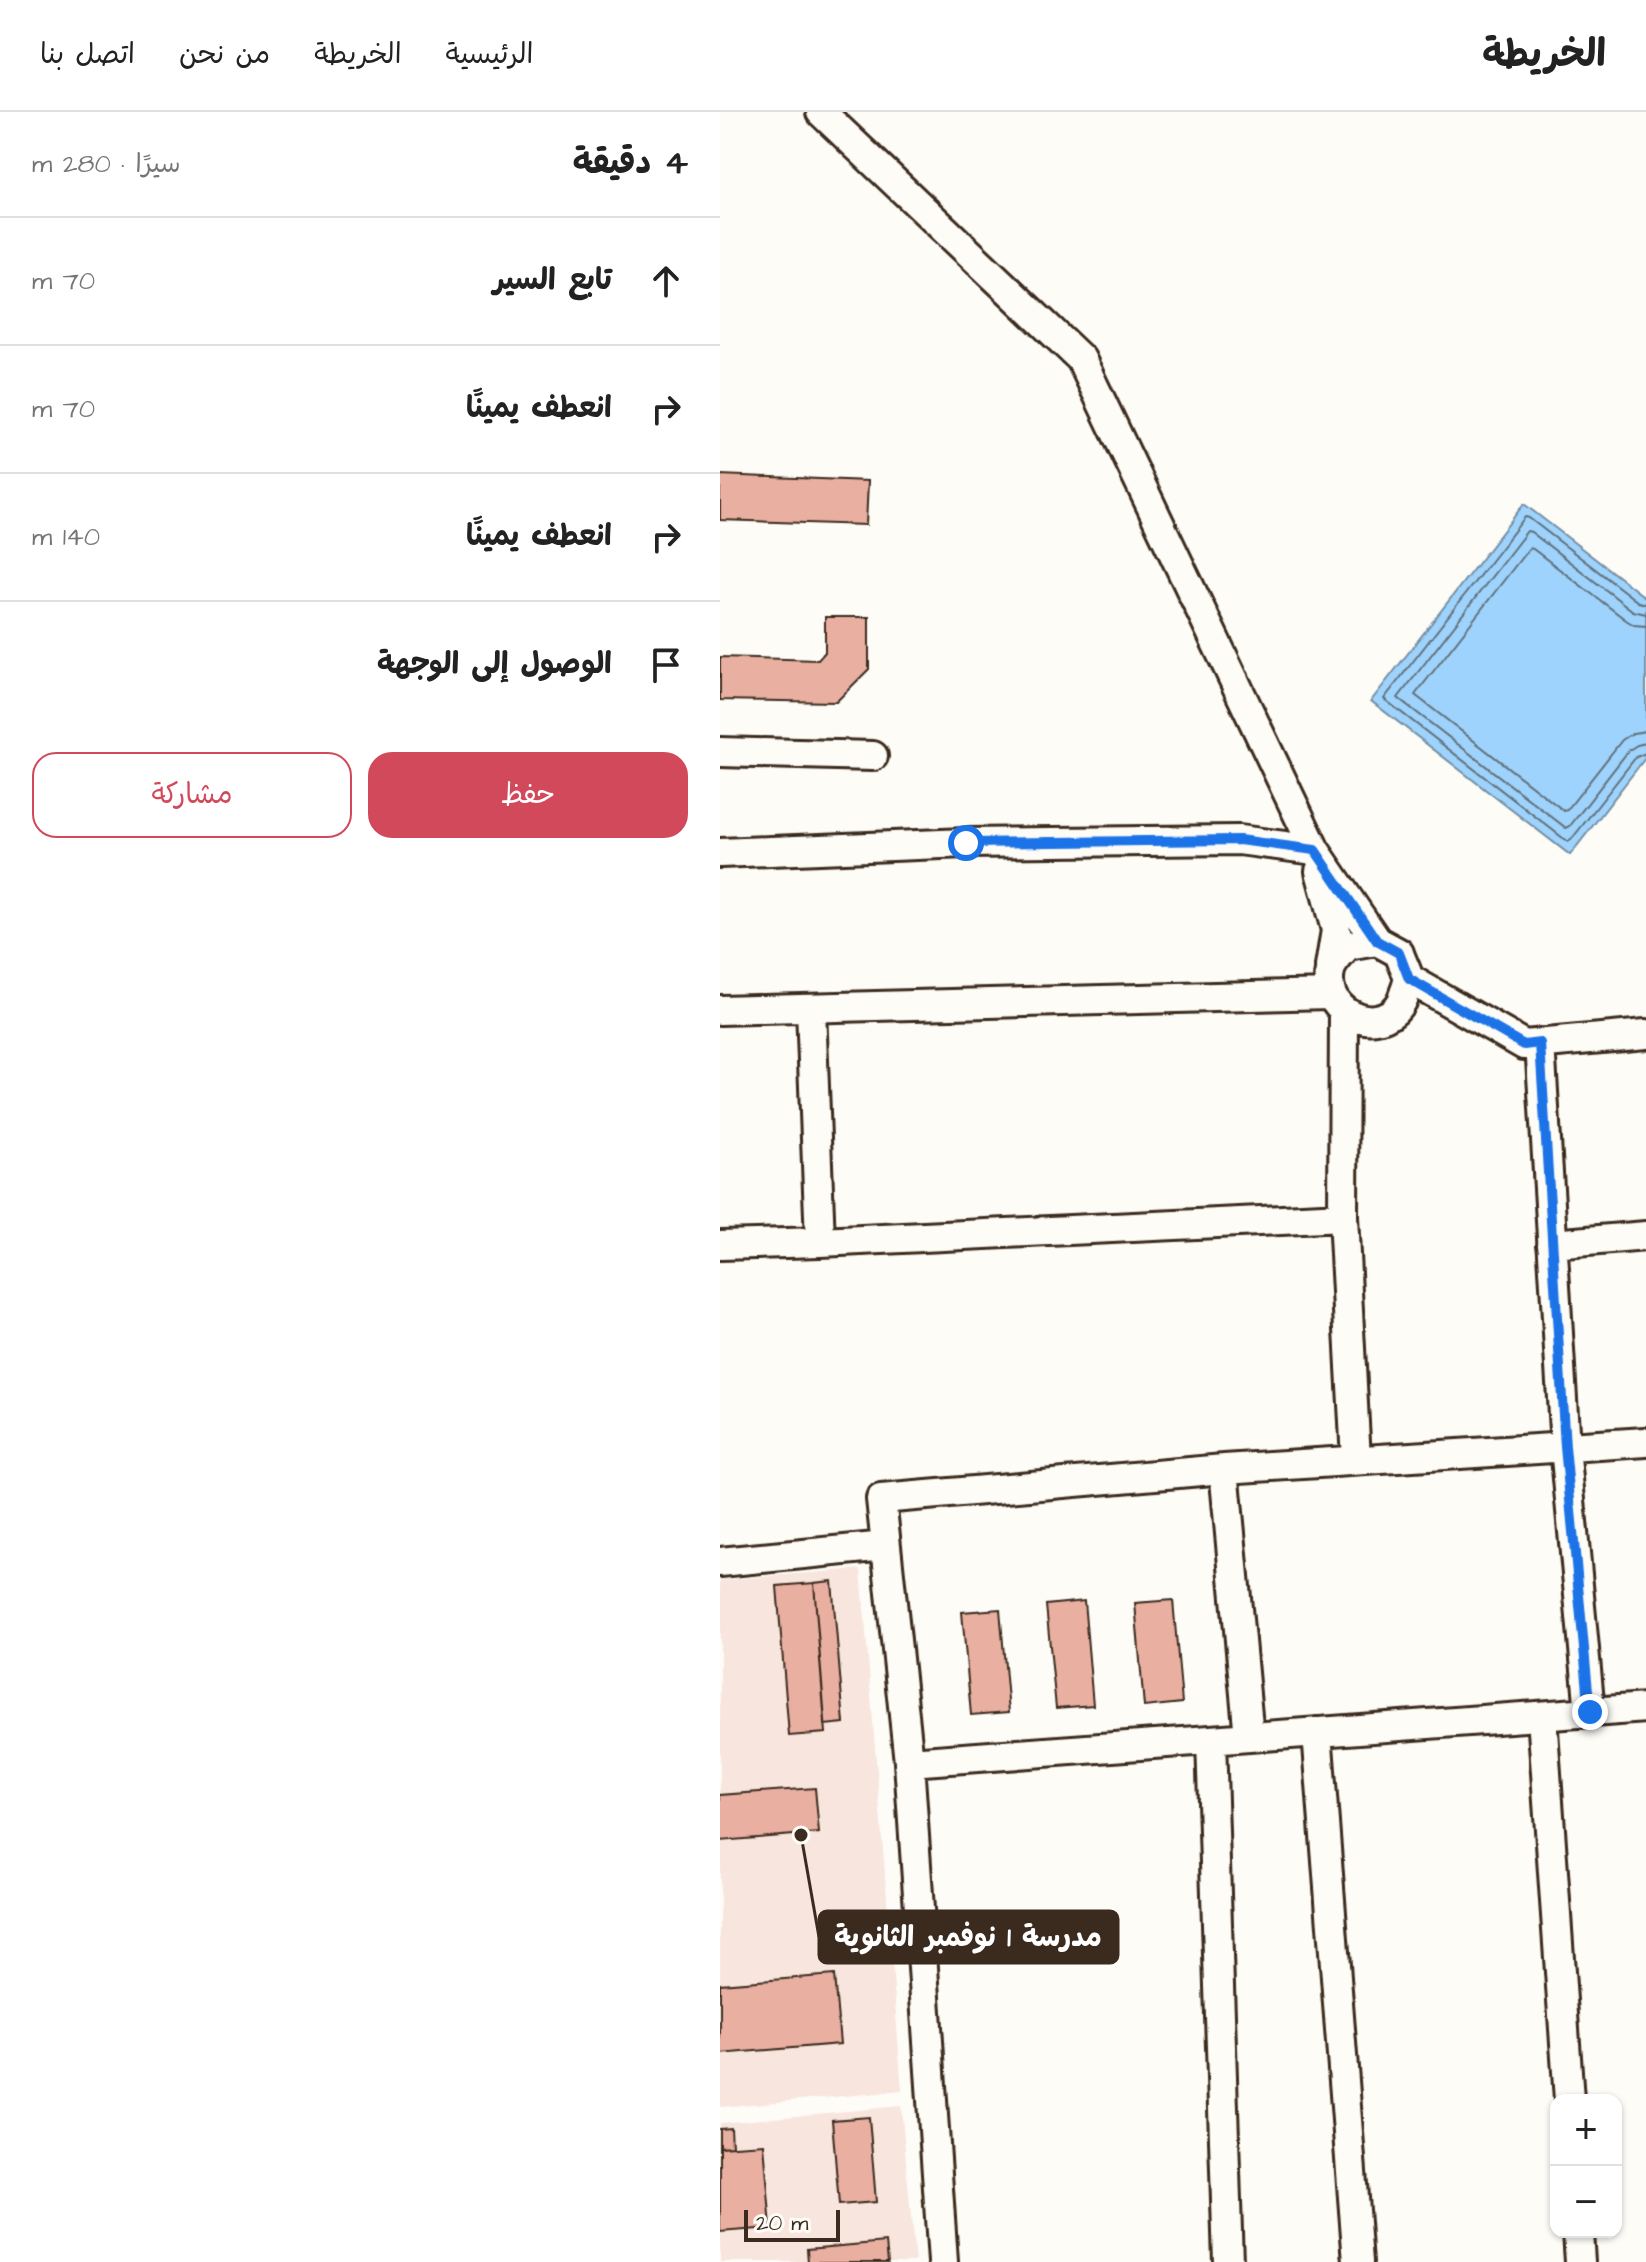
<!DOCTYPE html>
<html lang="ar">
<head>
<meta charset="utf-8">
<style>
  body { margin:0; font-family:"Architects Daughter","Playpen Sans Arabic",sans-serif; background:#f2f2f2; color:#222; direction:rtl }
  .controls { position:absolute; right:24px; bottom:24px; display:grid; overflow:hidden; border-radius:16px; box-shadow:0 2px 6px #0004 }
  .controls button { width:72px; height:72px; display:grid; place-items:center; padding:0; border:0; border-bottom:2px solid #e0e0e0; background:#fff; color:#222; font:40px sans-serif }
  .scale { position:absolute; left:24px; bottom:20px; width:96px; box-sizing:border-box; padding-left:8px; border:4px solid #3b2a1e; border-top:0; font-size:22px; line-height:28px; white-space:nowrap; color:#3b2a1e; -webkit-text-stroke:6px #fdfcf7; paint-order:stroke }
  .stop { position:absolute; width:24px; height:24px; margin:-18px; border:6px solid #1a73e8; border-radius:50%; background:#fff }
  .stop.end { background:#1a73e8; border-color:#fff; box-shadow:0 2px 8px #0008 }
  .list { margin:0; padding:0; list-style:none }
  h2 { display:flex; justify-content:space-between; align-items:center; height:104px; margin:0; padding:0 32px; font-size:34px }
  h2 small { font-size:26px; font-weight:400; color:#767676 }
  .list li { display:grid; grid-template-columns:52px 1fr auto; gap:24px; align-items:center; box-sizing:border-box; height:128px; padding:0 32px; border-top:2px solid #e0e0e0 }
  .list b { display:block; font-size:30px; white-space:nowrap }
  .list em { font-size:26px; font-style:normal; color:#767676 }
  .actions { display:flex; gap:16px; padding:24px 32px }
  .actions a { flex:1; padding:18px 0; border:2px solid #d1495b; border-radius:24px; text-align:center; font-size:28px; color:#d1495b }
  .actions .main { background:#d1495b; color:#fff }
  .icon { flex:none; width:44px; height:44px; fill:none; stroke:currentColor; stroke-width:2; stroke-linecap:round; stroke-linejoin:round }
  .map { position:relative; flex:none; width:926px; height:2150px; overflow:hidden; direction:ltr }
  header { display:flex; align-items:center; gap:48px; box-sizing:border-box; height:112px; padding:0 40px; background:#fff; border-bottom:2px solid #e0e0e0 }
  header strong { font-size:38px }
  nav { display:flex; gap:44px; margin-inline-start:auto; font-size:28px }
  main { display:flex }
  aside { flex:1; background:#fff }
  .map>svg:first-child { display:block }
  .built { fill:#f7e5de }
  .water { fill:#9dd3fc; stroke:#768fa3; stroke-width:2 }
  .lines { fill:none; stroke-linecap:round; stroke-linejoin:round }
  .shore { stroke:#626e77; stroke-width:2 }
  .building { fill:#e9b0a2; stroke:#3b2a1e; stroke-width:2 }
  .street-casing { stroke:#3b2a1e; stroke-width:34 }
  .street { stroke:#fdfcf7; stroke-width:28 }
  .route { stroke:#1a73e8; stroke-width:10 }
  .leader { fill:none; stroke:#3b2a1e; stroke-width:3 }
  .callout-dot { fill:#3b2a1e; stroke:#fdfcf7; stroke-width:3 }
  .callout { fill:#3b2a1e; stroke:#3b2a1e; stroke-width:3 }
  .callout-label { font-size:28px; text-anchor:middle; font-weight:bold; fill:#fff }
</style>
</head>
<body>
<header>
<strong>الخريطة</strong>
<nav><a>الرئيسية</a><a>الخريطة</a><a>من نحن</a><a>اتصل بنا</a></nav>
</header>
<main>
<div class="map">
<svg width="926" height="2150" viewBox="0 0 926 2150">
  <rect width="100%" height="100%" fill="#fdfcf7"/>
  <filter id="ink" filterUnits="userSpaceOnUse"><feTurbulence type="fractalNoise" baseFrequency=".0125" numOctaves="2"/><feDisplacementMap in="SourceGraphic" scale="16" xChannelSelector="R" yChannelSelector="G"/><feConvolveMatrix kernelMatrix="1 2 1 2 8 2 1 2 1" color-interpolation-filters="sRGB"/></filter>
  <g filter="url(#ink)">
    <path class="built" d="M 141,1457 L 182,1979 L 0,1995 L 0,1468 Z
      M 181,1994 L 195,2150 L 0,2150 L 0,2011 Z"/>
    <path class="water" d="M 804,392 L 926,486 L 926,645 L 850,743 L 651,589 Z"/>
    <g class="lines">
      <path class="shore" d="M 926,492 L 918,490 L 809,406 L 805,405 L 664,587 L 848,730 L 851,728 L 916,645 L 926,641
        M 926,502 L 913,499 L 811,420 L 807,419 L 678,586 L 846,716 L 850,714 L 909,638 L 917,633 L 926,631
        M 926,514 L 914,513 L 906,508 L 813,437 L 809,436 L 695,583 L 844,699 L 847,698 L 902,628 L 913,621 L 926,619"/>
    </g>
    <path class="building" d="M 0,363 L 148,369 L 146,413 L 0,408 Z
      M 105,505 L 149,505 L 149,557 L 116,590 L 0,588 L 0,545 L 98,548 L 105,540 Z
      M 112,1469 L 124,1611 L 105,1613 L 94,1471 Z
      M 94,1471 L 106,1621 L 69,1624 L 57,1474 Z
      M 453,1488 L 462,1591 L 424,1595 L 415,1491 Z
      M 364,1489 L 373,1593 L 336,1596 L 326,1493 Z
      M 280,1497 L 289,1600 L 251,1603 L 242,1500 Z
      M 95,1676 L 99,1721 L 0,1729 L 0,1683 Z
      M 114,1863 L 120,1932 L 0,1942 L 0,1872 Z
      M 149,2005 L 156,2090 L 119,2093 L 112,2008 Z
      M 11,2016 L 12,2034 L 0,2035 L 0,2017 Z
      M 44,2032 L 51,2116 L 0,2120 L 0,2035 Z
      M 166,2130 L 168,2150 L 88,2150 L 87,2137 Z"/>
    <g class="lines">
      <g class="street-casing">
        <path id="street" d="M 101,0 L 361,247 L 595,738 L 657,829
          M 0,640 L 153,644
          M 0,741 L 246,731 L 519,728 L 595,738
          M 600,759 L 616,818 L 610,855
          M 657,829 L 679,841 C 681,848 686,857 688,864 C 689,870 686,876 684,882 C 670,928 600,906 610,859 C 612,850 623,840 628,834 Z
          M 689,867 L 804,933 L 926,922
          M 91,897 L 100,1130
          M 0,898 L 610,882
          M 624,900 L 623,1105 L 636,1348
          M 820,931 L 845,1335 L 870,1600
          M 832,1132 L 926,1124
          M 0,1133 L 100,1130 L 623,1105
          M 504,1357 L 529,1625
          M 0,1450 L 166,1434
          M 822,1604 L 849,1988
          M 597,1620 L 638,2150
          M 491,1628 L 508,2150
          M 189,1650 L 926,1596
          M 858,2120 L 860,2150
          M 223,2150 L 189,1650 L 161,1387 L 504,1357 L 926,1330"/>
      </g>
      <use href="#street" class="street"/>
    </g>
  </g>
  <g class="lines" filter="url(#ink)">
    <path class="route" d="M 246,731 L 519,728 L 595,738 L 657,829 L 679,841 L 689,867 L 804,933 L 820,931 L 845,1335 L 870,1600"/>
  </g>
  <path class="leader" d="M81 1723L99 1825"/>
  <circle class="callout-dot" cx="81" cy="1723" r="8"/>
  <rect class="callout" x="99" y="1799" width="299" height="52" rx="8"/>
  <g class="callout-label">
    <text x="248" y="1834">مدرسة 1 نوفمبر الثانوية</text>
  </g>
</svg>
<div class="controls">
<button>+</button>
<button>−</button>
</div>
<div class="scale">20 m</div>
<div class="stop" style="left:246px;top:731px"></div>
<div class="stop end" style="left:870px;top:1600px"></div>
</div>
<aside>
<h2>4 دقيقة<small>سيرًا · 280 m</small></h2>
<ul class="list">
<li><svg class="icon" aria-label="ahead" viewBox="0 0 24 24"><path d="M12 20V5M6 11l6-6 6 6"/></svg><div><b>تابع السير</b></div><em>70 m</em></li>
<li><svg class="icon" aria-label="right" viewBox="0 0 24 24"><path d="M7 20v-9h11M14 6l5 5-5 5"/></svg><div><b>انعطف يمينًا</b></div><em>70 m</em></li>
<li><svg class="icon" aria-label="right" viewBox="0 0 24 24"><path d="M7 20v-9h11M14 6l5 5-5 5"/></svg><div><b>انعطف يمينًا</b></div><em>140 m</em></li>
<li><svg class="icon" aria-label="arrive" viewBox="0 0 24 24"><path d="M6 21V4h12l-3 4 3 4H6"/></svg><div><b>الوصول إلى الوجهة</b></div></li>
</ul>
<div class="actions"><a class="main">حفظ</a><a>مشاركة</a></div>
</aside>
</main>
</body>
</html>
